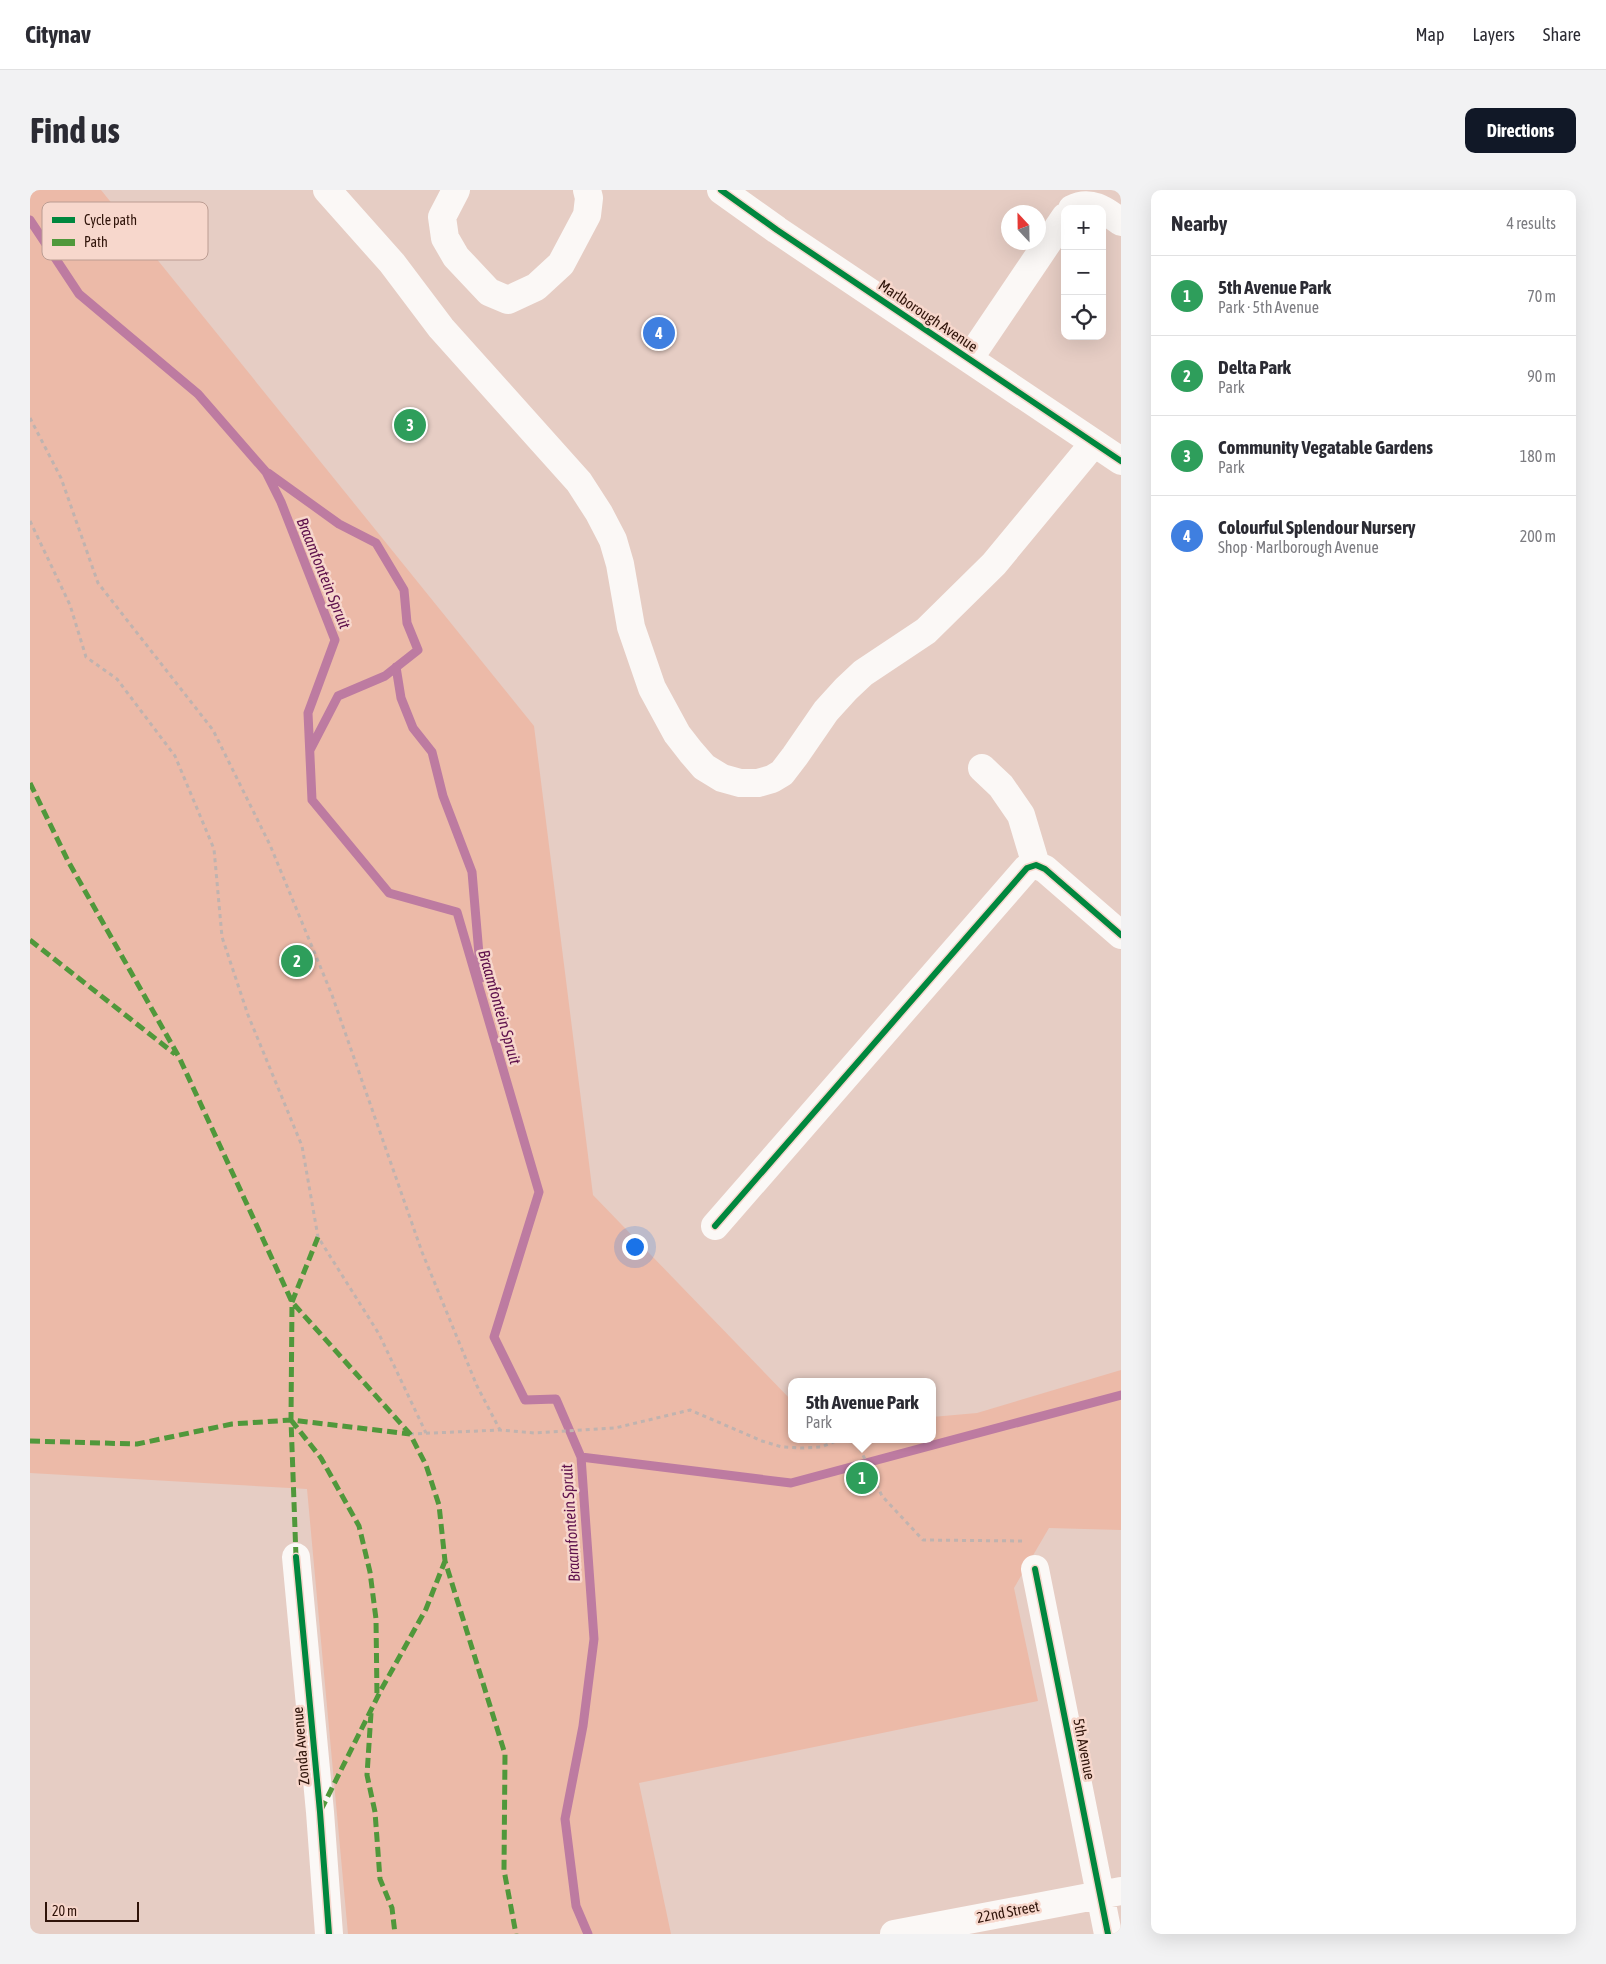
<!DOCTYPE html>
<html lang="en">
<head>
<meta charset="utf-8">
<style>
  body { margin:0; font-family:"Asap Condensed",sans-serif; background:#f2f2f3; color:#2b2b33 }
  .controls { position:absolute; right:15px; top:15px; display:grid; overflow:hidden; border-radius:10px; box-shadow:0 5px 20px #0002 }
  .controls button { width:45px; height:45px; display:grid; place-items:center; padding:0; border:0; border-bottom:1px solid #e1e1e2; background:#fff; color:#2b2b33; font:25px sans-serif }
  .compass { position:absolute; left:971px; top:15px; width:45px; height:45px; border-radius:50%; background:#fff; box-shadow:0 5px 20px #0002; rotate:338deg }
  .scale { position:absolute; left:15px; bottom:12px; width:94px; box-sizing:border-box; padding-left:5px; border:2px solid #2f1309; border-top:0; font-size:14px; line-height:18px; white-space:nowrap; color:#2f1309; -webkit-text-stroke:4px #f7d7cc; paint-order:stroke }
  .you { position:absolute; left:604px; top:1056px; width:18px; height:18px; margin:-12px; border:4px solid #fff; border-radius:50%; background:#1a73e8; box-shadow:0 0 0 8px #1a73e833 }
  .badge { display:grid; place-items:center; width:32px; height:32px; border-radius:50%; background:#111827; color:#fff; font-size:16px; font-weight:700 }
  .pin { position:absolute; translate:-50% -50%; border:2px solid #fff; box-shadow:0 1px 5px #0006 }
  .popup { position:absolute; left:758px; top:1188px; width:148px; height:65px; box-sizing:border-box; display:grid; place-content:center; border-radius:10px; background:#fff; filter:drop-shadow(0 1px 4px #0005); font-size:16px; white-space:nowrap; color:#7c7c81 }
  .popup b { font-size:19px; color:#2b2b33 }
  .popup::after { content:''; position:absolute; left:50%; top:100%; margin-left:-10px; border:10px solid transparent; border-top-color:#fff }
  .list { margin:0; padding:0; list-style:none }
  h2 { display:flex; justify-content:space-between; align-items:center; height:65px; margin:0; padding:0 20px; font-size:21px }
  h2 small { font-size:16px; font-weight:400; color:#7c7c81 }
  .list li { display:grid; grid-template-columns:32px 1fr auto; gap:15px; align-items:center; box-sizing:border-box; height:80px; padding:0 20px; border-top:1px solid #e1e1e2 }
  .list b { display:block; font-size:19px; white-space:nowrap }
  .list p { margin:0; font-size:16px; white-space:nowrap; color:#7c7c81 }
  .list em { font-size:16px; font-style:normal; color:#7c7c81 }
  .icon { flex:none; width:28px; height:28px; fill:none; stroke:currentColor; stroke-width:2; stroke-linecap:round; stroke-linejoin:round }
  .map { position:relative; flex:none; width:1091px; height:1744px; overflow:hidden; border-radius:10px }
  header { display:flex; align-items:center; gap:30px; box-sizing:border-box; height:70px; padding:0 25px; background:#fff; border-bottom:1px solid #e1e1e2 }
  header strong { font-size:24px }
  nav { display:flex; gap:28px; margin-inline-start:auto; font-size:18px }
  .intro { display:flex; align-items:center; justify-content:space-between; box-sizing:border-box; height:120px; padding:0 30px }
  h1 { margin:0; font-size:35px }
  .button { padding:12px 22px; border-radius:10px; background:#111827; color:#fff; font-size:18px; font-weight:700 }
  main { display:flex; gap:30px; padding:0 30px }
  aside { flex:1; background:#fff; border-radius:10px; box-shadow:0 5px 20px #0002 }
  .map>svg:first-child { display:block }
  .green { fill:#ecbaa8 }
  .lines { fill:none; stroke-linecap:round; stroke-linejoin:round }
  .stream { stroke:#bd7ba1; stroke-width:9 }
  .path { stroke:#c0b3af; stroke-width:3; stroke-dasharray:4 4; stroke-linecap:butt }
  .minor { stroke:#fbf8f6; stroke-width:28 }
  .quiet { stroke:#50983b; stroke-width:5; stroke-dasharray:10 5; stroke-linecap:butt }
  .cycleway-casing { stroke:#f7d7cc; stroke-width:9 }
  .cycleway { stroke:#00873e; stroke-width:6 }
  .labels { text-anchor:middle; stroke-width:5; stroke-linejoin:round; paint-order:stroke }
  .street-label { font-size:15px; fill:#2f1309; stroke:#f7d7cc }
  .water-label { font-size:16px; font-style:italic; fill:#5f114c; stroke:#f7d7cc }
  .key { fill:#f7d7cc; stroke:#bb9c92; stroke-width:1 }
  .key-label { font-size:14px; fill:#2f1309 }
</style>
</head>
<body>
<header>
<strong>Citynav</strong>
<nav><a>Map</a><a>Layers</a><a>Share</a></nav>
</header>
<div class="intro"><h1>Find us</h1><a class="button">Directions</a></div>
<main>
<div class="map">
<svg width="1091" height="1744" viewBox="0 0 1091 1744">
  <rect width="100%" height="100%" fill="#e6cdc4"/>
  <path class="green" d="M 0,0 L 71,0 L 504,536 L 563,1005 L 762,1211 L 762,1249 L 902,1249 L 902,1227 L 947,1223 L 1091,1180 L 1091,1340 L 1019,1338 L 984,1398 L 1008,1511 L 609,1593 L 641,1744 L 318,1744 L 277,1299 L 0,1283 Z"/>
  <g class="lines">
    <path class="stream" d="M 0,30 L 49,104 L 168,204 L 236,282 L 251,312 L 305,450 L 278,523 L 282,610 L 359,703 L 427,722 L 509,1002 L 464,1147 L 495,1210 L 526,1209 L 551,1267 L 564,1449 L 553,1536 L 535,1629 L 546,1716 L 558,1744
      M 238,283 L 309,334 L 346,353 L 374,400 L 377,433 L 388,460 L 355,486 L 308,506 L 280,560
      M 366,477 L 371,508 L 383,538 L 402,562 L 413,606 L 442,682 L 451,788
      M 551,1267 L 761,1293 L 1091,1205"/>
    <path class="path" d="M 0,228 L 31,288 L 68,393 L 183,540 L 240,655 L 302,805 L 392,1062 L 447,1196 L 470,1240
      M 0,331 L 40,415 L 56,467 L 87,489 L 145,566 L 184,659 L 192,747 L 218,825 L 272,956 L 288,1047 L 349,1144 L 396,1243
      M 380,1244 L 470,1240 L 505,1243 L 585,1238 L 660,1220 L 732,1251 L 752,1257 L 772,1258 L 791,1257 L 811,1249
      M 819,1249 L 826,1250 L 852,1306 L 893,1350 L 993,1351"/>
    <path class="minor" d="M 297,0 L 362,73 L 411,138 L 549,292 L 569,323 L 583,350 L 590,374 L 601,437 L 622,498 L 647,544 L 661,562 L 674,577 L 692,588 L 710,593 L 728,593 L 742,589 L 752,583 L 765,566 L 796,521 L 816,499 L 833,483 L 896,441 L 964,374 L 1064,253
      M 426,0 L 412,27 L 415,48 L 426,67 L 459,102 L 478,110 L 506,97 L 531,74 L 557,25 L 559,8 L 557,0
      M 691,0 L 747,40 L 1091,271
      M 1042,19 C 1061,9 1076,21 1091,32
      M 939,169 L 1035,27
      M 952,578 L 971,596 L 991,625 L 1006,675
      M 685,1036 L 997,678 L 1006,675 L 1015,679 L 1091,745
      M 266,1367 L 290,1622 L 299,1744
      M 1005,1379 L 1078,1744
      M 864,1744 L 1091,1701"/>
    <path class="quiet" d="M 0,593 L 38,671 L 149,867 L 262,1112 L 380,1244 L 396,1275 L 409,1315 L 415,1371 L 475,1564 L 474,1680 L 486,1744
      M 0,750 L 145,864
      M 261,1230 L 291,1268 L 329,1336 L 340,1382 L 346,1429 L 347,1507
      M 0,1251 L 107,1254 L 202,1234 L 261,1230 L 380,1244
      M 266,1367 L 261,1230 L 262,1112 L 288,1047
      M 341,1523 L 337,1585 L 345,1622 L 350,1689 L 362,1718 L 365,1744
      M 291,1620 L 351,1500 L 396,1419 L 415,1371"/>
    <g class="cycleway-casing">
      <path id="cycleway" d="M 691,0 L 747,40 L 1091,271
        M 685,1036 L 997,678 L 1006,675 L 1015,679 L 1091,745
        M 266,1367 L 290,1622 L 299,1744
        M 1005,1379 L 1078,1744"/>
    </g>
    <use href="#cycleway" class="cycleway"/>
  </g>
  <g class="labels">
    <g class="street-label">
      <text transform="translate(898 126) rotate(34)" y="5">Marlborough Avenue</text>
      <text transform="translate(271 1556) rotate(-95)" y="5">Zonda Avenue</text>
      <text transform="translate(1054 1559) rotate(79)" y="5">5th Avenue</text>
      <text transform="translate(978 1722) rotate(-11)" y="5">22nd Street</text>
    </g>
    <g class="water-label">
      <text transform="translate(294 383) rotate(68)" y="6">Braamfontein Spruit</text>
      <text transform="translate(470 817) rotate(74)" y="6">Braamfontein Spruit</text>
      <text transform="translate(540 1333) rotate(-94)" y="6">Braamfontein Spruit</text>
    </g>
  </g>
  <rect x="12" y="12" width="166" height="58" rx="8" class="key"/>
  <rect x="22" y="27" width="23" height="6" fill="#00873e"/>
  <rect x="22" y="49" width="23" height="7" fill="#50983b"/>
  <g class="key-label">
    <text x="54" y="35">Cycle path</text>
    <text x="54" y="57">Path</text>
  </g>
</svg>
<div class="controls">
<button>+</button>
<button>−</button>
<button><svg class="icon" aria-label="locate" viewBox="0 0 24 24"><circle cx="12" cy="12" r="6"/><path d="M12 2v4M12 18v4M2 12h4M18 12h4"/></svg></button>
</div>
<svg class="compass" viewBox="-18 -18 36 36"><path d="M0-13l5 13h-10z" fill="#e53935"/><path d="M0 13l5-13h-10z" fill="#7c7c81"/></svg>
<div class="scale">20 m</div>
<div class="you"></div>
<div class="pin badge" style="left:832px;top:1288px;background:#2e9e5b">1</div>
<div class="popup"><b>5th Avenue Park</b>Park</div>
<div class="pin badge" style="left:267px;top:771px;background:#2e9e5b">2</div>
<div class="pin badge" style="left:380px;top:235px;background:#2e9e5b">3</div>
<div class="pin badge" style="left:629px;top:143px;background:#3f7fe0">4</div>
</div>
<aside>
<h2>Nearby<small>4 results</small></h2>
<ul class="list">
<li><span class="badge" style="background:#2e9e5b">1</span><div><b>5th Avenue Park</b><p>Park · 5th Avenue</p></div><em>70 m</em></li>
<li><span class="badge" style="background:#2e9e5b">2</span><div><b>Delta Park</b><p>Park</p></div><em>90 m</em></li>
<li><span class="badge" style="background:#2e9e5b">3</span><div><b>Community Vegatable Gardens</b><p>Park</p></div><em>180 m</em></li>
<li><span class="badge" style="background:#3f7fe0">4</span><div><b>Colourful Splendour Nursery</b><p>Shop · Marlborough Avenue</p></div><em>200 m</em></li>
</ul>
</aside>
</main>
</body>
</html>
